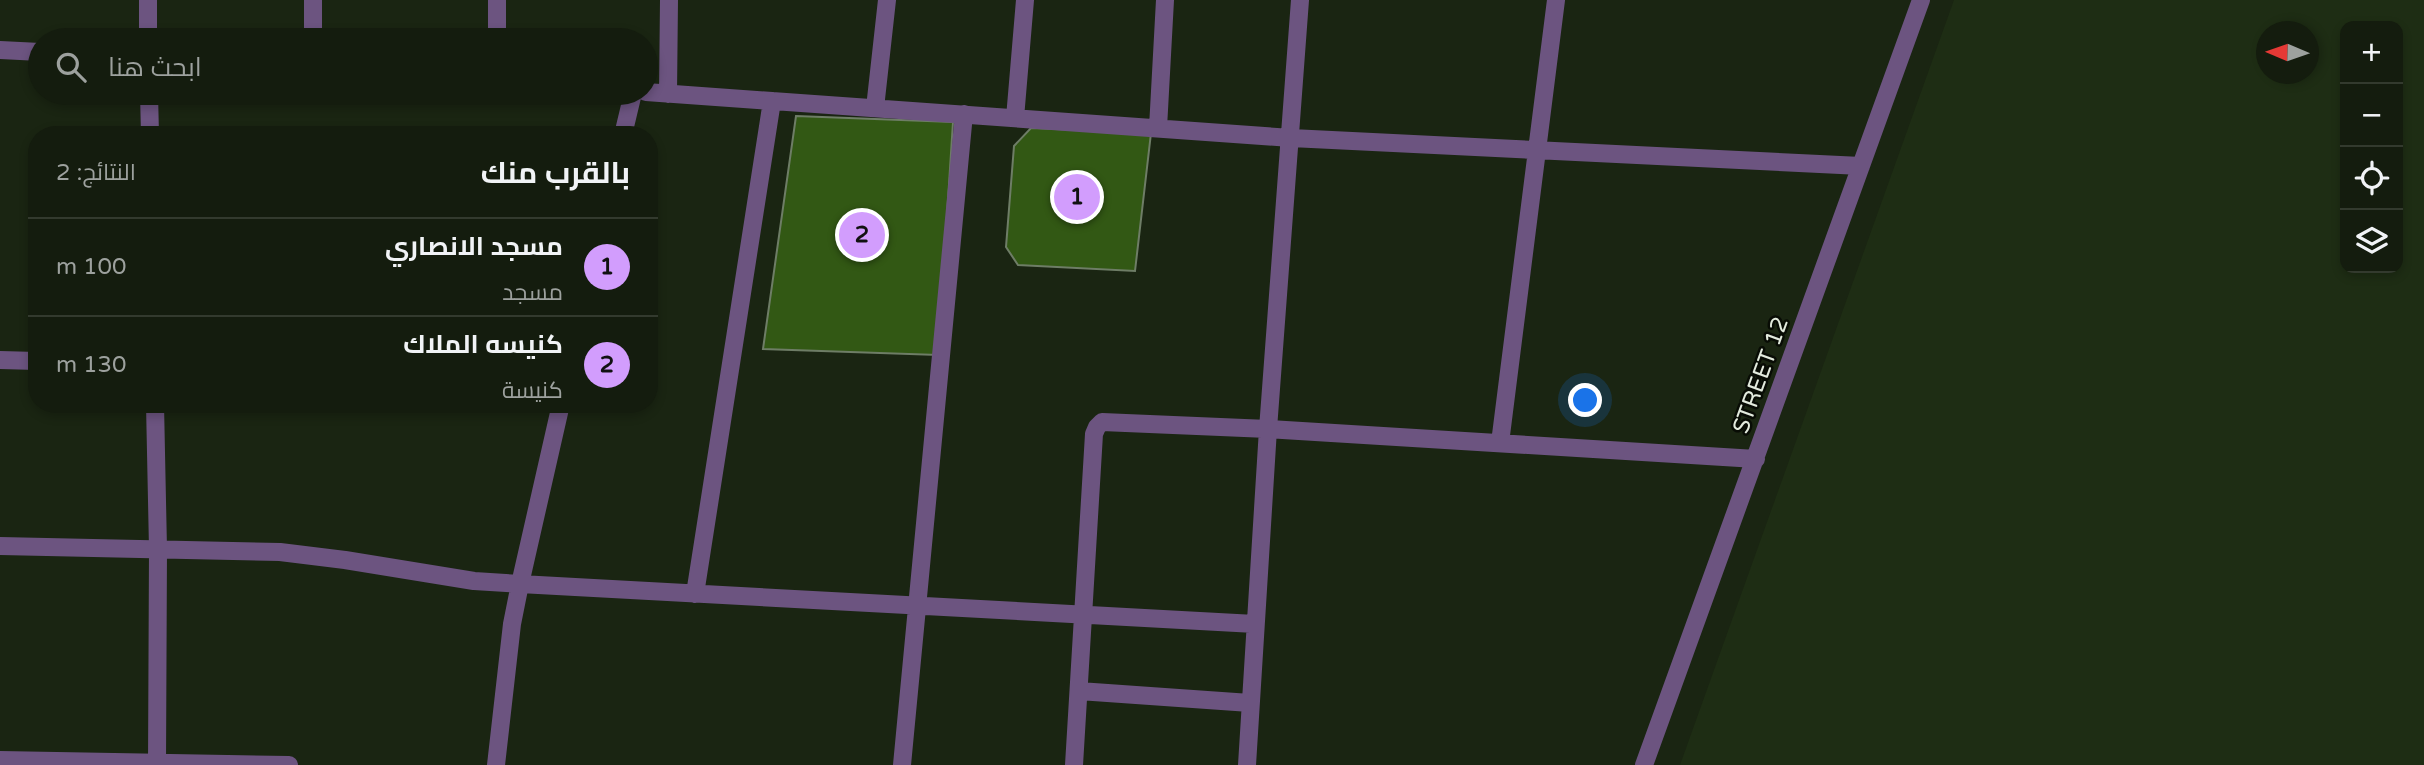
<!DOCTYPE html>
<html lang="ar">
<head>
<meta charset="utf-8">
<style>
  body { margin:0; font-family:"Varela Round",Cairo,sans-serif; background:#21291c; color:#f1f3f6; direction:rtl }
  .controls { position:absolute; right:21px; top:21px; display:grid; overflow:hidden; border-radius:14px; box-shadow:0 4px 10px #0003 }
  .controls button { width:63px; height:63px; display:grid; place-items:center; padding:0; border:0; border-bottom:2px solid #333a2e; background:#141c0e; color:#f1f3f6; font:35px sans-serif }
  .compass { position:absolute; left:2256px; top:21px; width:63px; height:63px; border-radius:50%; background:#141c0e; box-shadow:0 4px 10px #0003; rotate:272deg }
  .you { position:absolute; left:1586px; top:401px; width:24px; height:24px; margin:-18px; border:5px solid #fff; border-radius:50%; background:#1a73e8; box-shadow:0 0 0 10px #1a73e833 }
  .badge { display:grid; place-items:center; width:46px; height:46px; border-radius:50%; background:#d29dfd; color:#111; font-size:23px; font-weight:700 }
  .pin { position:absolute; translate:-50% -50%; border:4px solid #fff; box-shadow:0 2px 7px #0006 }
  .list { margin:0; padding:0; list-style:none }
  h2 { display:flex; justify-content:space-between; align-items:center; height:91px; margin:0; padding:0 28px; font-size:30px }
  h2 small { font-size:23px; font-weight:400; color:#9da19e }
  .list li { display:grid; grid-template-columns:46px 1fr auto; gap:21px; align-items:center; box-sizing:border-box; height:98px; padding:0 28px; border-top:2px solid #333a2e }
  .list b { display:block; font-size:26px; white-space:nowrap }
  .list p { margin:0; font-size:23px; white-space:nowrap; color:#9da19e }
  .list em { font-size:23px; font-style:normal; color:#9da19e }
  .icon { flex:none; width:38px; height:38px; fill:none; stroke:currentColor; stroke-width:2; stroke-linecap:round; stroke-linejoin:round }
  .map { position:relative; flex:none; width:2424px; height:765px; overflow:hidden; direction:ltr }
  .search { position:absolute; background:#141c0e; box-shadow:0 4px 10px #0003; left:28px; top:28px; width:630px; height:77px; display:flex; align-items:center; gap:18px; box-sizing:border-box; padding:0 24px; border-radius:38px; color:#9da19e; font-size:26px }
  .panel { position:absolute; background:#141c0e; box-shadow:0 4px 10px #0003; left:28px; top:126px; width:630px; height:287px; border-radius:28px; direction:rtl }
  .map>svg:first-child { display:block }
  .built { fill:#1e2d14; fill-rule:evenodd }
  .building { fill:#325814; stroke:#6e7d66; stroke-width:2 }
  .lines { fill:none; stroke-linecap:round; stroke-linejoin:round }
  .minor { stroke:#6c5480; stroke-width:18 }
  .labels { text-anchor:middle; stroke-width:5; stroke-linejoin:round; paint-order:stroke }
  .street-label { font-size:23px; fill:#e3ebde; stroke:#080c05 }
</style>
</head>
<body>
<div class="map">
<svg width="2424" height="765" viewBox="0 0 2424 765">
  <rect width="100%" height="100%" fill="#1a2512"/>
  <path class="built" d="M 1954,0 L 2424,0 L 2424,765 L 1680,765 ZM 2345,26 L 2398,26 L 2398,268 L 2345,268 ZM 2266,32 L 2308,32 L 2308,74 L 2266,74 Z"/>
  <path class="building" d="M 796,116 L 953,122 L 938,355 L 763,349 Z
    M 1031,128 L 1151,133 L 1135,271 L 1018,265 L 1006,247 L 1014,146 Z"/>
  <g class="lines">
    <path class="minor" d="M 148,0 L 148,40
      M 497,0 L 497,40
      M 313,40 L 313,0
      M 0,50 L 40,52
      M 646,92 L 1291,138 L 1861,166
      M 149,93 L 150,135
      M 668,94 L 669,0
      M 875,108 L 887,0
      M 1015,118 L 1025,0
      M 1158,128 L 1165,0
      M 623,135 L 633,93
      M 0,360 L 37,361
      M 155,404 L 158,549 L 157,765
      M 1500,443 L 1556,0
      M 0,546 L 280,552 L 345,560 L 474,581 L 520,584 L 1255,624
      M 695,594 L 772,101
      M 1079,691 L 1250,703
      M 0,760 L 289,765
      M 496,765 L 512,624 L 520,584 L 561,404
      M 902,765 L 964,114
      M 1074,765 L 1094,434 L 1097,427 L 1102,422 L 1268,429 L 1756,459
      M 1247,765 L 1268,429 L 1300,0
      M 1644,765 L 1921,0"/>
  </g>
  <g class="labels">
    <g class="street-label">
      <text transform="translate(1760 375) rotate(-70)" y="8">STREET 12</text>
    </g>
  </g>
</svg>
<div class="controls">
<button>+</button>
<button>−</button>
<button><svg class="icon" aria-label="locate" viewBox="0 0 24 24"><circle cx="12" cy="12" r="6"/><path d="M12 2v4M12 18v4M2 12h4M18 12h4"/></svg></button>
<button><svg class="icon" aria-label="layers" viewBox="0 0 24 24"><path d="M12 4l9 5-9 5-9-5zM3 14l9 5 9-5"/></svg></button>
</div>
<svg class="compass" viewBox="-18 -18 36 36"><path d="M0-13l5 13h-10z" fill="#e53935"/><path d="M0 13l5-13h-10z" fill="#9da19e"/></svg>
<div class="you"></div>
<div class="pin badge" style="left:1077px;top:197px">1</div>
<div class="pin badge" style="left:862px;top:235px">2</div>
<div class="search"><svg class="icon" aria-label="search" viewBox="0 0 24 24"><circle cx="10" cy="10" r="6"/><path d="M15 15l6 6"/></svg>ابحث هنا</div>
<section class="panel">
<h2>بالقرب منك<small>النتائج: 2</small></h2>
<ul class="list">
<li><span class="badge">1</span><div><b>مسجد الانصاري</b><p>مسجد</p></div><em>100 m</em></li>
<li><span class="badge">2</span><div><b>كنيسه الملاك</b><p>كنيسة</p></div><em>130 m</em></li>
</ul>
</section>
</div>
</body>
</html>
